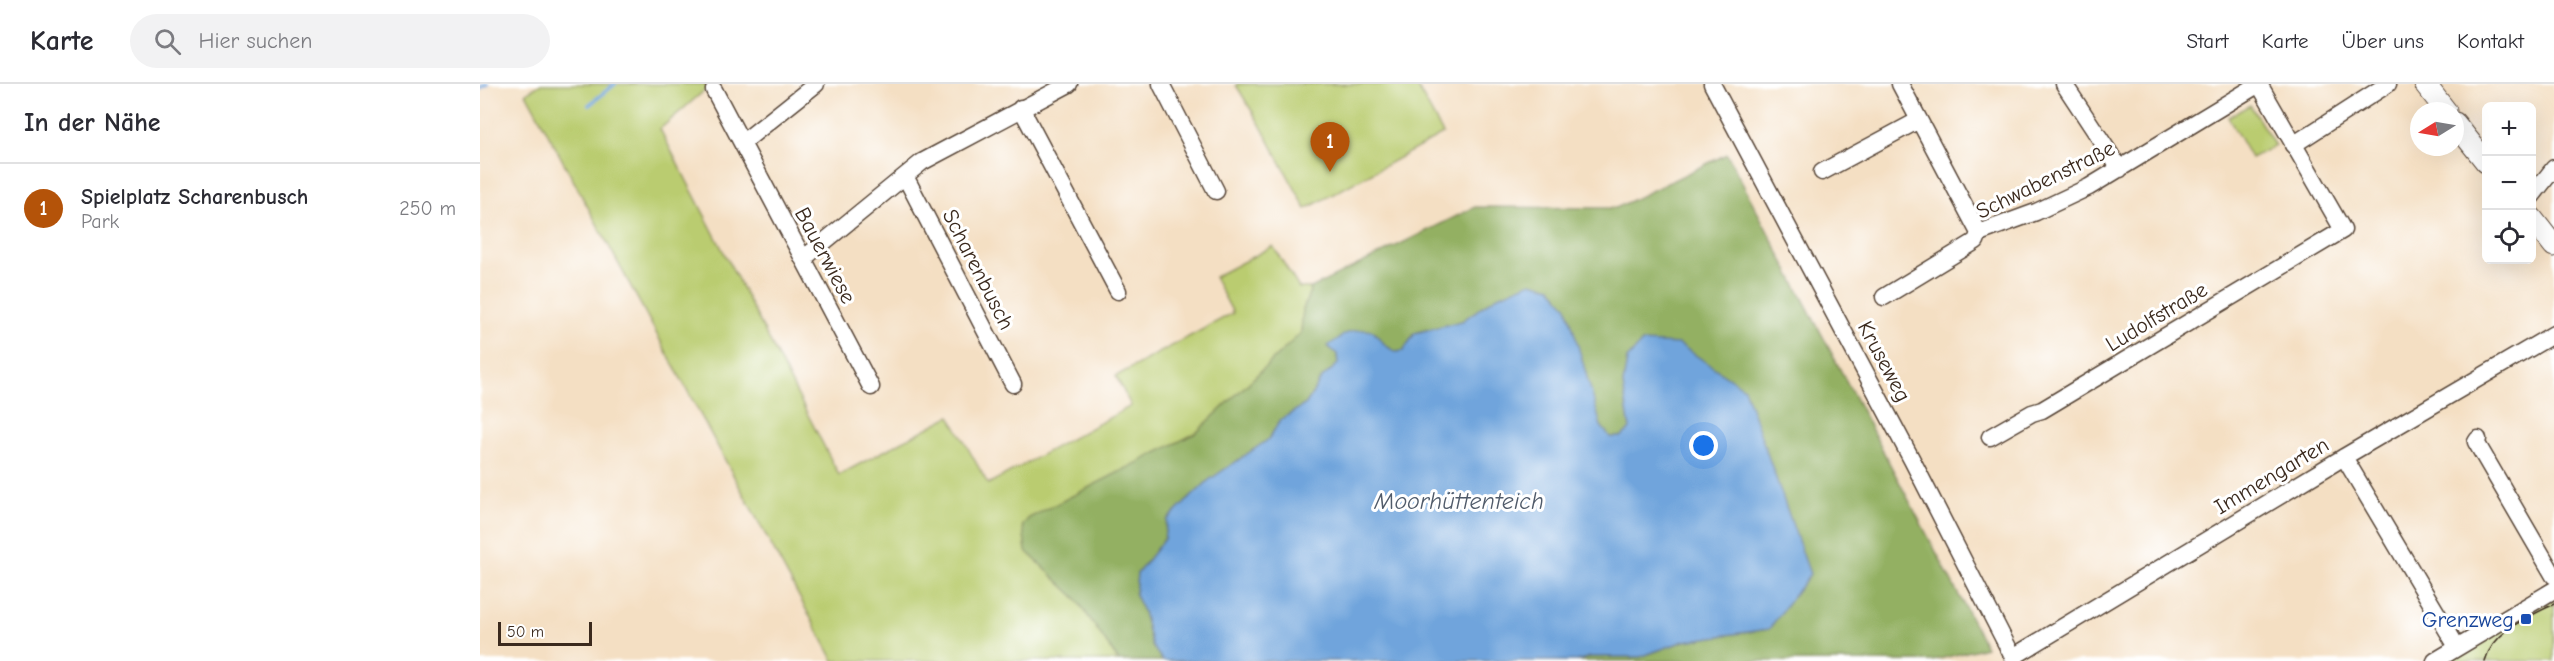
<!DOCTYPE html>
<html lang="de">
<head>
<meta charset="utf-8">
<style>
  body { margin:0; font-family:"Comic Neue",sans-serif; background:#f2f2f3; color:#2b2b33 }
  .controls { position:absolute; right:18px; top:18px; display:grid; overflow:hidden; border-radius:9px; box-shadow:0 6px 24px #0002 }
  .controls button { width:54px; height:54px; display:grid; place-items:center; padding:0; border:0; border-bottom:2px solid #e1e1e2; background:#fff; color:#2b2b33; font:30px sans-serif }
  .compass { position:absolute; left:1930px; top:18px; width:54px; height:54px; border-radius:50%; background:#fff; box-shadow:0 6px 24px #0002; rotate:259deg }
  .scale { position:absolute; left:18px; bottom:15px; width:94px; box-sizing:border-box; padding-left:6px; border:3px solid #3b2a1e; border-top:0; font-size:16px; line-height:21px; white-space:nowrap; color:#3b2a1e; -webkit-text-stroke:4px #fff; paint-order:stroke }
  .you { position:absolute; left:1224px; top:362px; width:21px; height:21px; margin:-15px; border:4px solid #fff; border-radius:50%; background:#1a73e8; box-shadow:0 0 0 9px #1a73e833 }
  .badge { display:grid; place-items:center; width:39px; height:39px; border-radius:50%; background:#b45309; color:#fff; font-size:20px; font-weight:700 }
  .pin { position:absolute; translate:-50% -50px; filter:drop-shadow(0 2px 3px #0008) }
  .pin::after { content:''; position:absolute; top:32px; width:21px; height:18px; background:inherit; clip-path:polygon(0 0,100% 0,50% 100%) }
  .list { margin:0; padding:0; list-style:none }
  h2 { display:flex; justify-content:space-between; align-items:center; height:78px; margin:0; padding:0 24px; font-size:26px }
  h2 small { font-size:20px; font-weight:400; color:#7c7c81 }
  .list li { display:grid; grid-template-columns:39px 1fr auto; gap:18px; align-items:center; box-sizing:border-box; height:90px; padding:0 24px; border-top:2px solid #e1e1e2 }
  .list b { display:block; font-size:22px; white-space:nowrap }
  .list p { margin:0; font-size:20px; white-space:nowrap; color:#7c7c81 }
  .list em { font-size:20px; font-style:normal; color:#7c7c81 }
  .icon { flex:none; width:33px; height:33px; fill:none; stroke:currentColor; stroke-width:2; stroke-linecap:round; stroke-linejoin:round }
  .map { position:relative; flex:none; width:2074px; height:577px; overflow:hidden }
  header { display:flex; align-items:center; gap:36px; box-sizing:border-box; height:84px; padding:0 30px; background:#fff; border-bottom:2px solid #e1e1e2 }
  header strong { font-size:28px }
  nav { display:flex; gap:33px; margin-inline-start:auto; font-size:21px }
  .search { width:420px; height:54px; background:#f2f2f3; display:flex; align-items:center; gap:15px; box-sizing:border-box; padding:0 21px; border-radius:33px; color:#7c7c81; font-size:22px }
  main { display:flex }
  aside { flex:1; background:#fff }
  .map>svg:first-child { display:block }
  .green { fill:#bacc6f; stroke:#7a7b46; stroke-width:1.5 }
  .forest { fill:#93b062; stroke:#676d40; stroke-width:1.5 }
  .water { fill:#70a4dc; stroke:#56677d; stroke-width:1.5 }
  .lines { fill:none; stroke-linecap:round; stroke-linejoin:round }
  .stream { stroke:#70a4dc; stroke-width:4 }
  .minor-casing { stroke:#574537; stroke-width:19 }
  .major-casing { stroke:#574537; stroke-width:23 }
  .minor { stroke:#fff; stroke-width:16 }
  .major { stroke:#fff; stroke-width:21 }
  .tram { stroke:#3b2a1e; stroke-width:1.5 }
  .transit-dot { fill:#1a4fb4; stroke:#fff; stroke-width:2 }
  .labels { text-anchor:middle; stroke-width:6; stroke-linejoin:round; paint-order:stroke }
  .street-label { font-size:22px; fill:#3b2a1e; stroke:#fff }
  .transit-label { font-size:22px; fill:#164399; stroke:#fff; text-anchor:end }
  .water-label { font-size:24px; font-style:italic; fill:#505b6a; stroke:#fff }
</style>
</head>
<body>
<header>
<strong>Karte</strong>
<div class="search"><svg class="icon" aria-label="search" viewBox="0 0 24 24"><circle cx="10" cy="10" r="6"/><path d="M15 15l6 6"/></svg>Hier suchen</div>
<nav><a>Start</a><a>Karte</a><a>Über uns</a><a>Kontakt</a></nav>
</header>
<main>
<aside>
<h2>In der Nähe<small></small></h2>
<ul class="list">
<li><span class="badge">1</span><div><b>Spielplatz Scharenbusch</b><p>Park</p></div><em>250 m</em></li>
</ul>
</aside>
<div class="map">
<svg width="2074" height="577" viewBox="0 0 2074 577">
  <rect width="100%" height="100%" fill="#fff"/>
  <filter id="ink" filterUnits="userSpaceOnUse"><feTurbulence type="fractalNoise" baseFrequency=".0167" numOctaves="2"/><feDisplacementMap in="SourceGraphic" scale="12" xChannelSelector="R" yChannelSelector="G"/><feConvolveMatrix kernelMatrix="1 2 1 2 8 2 1 2 1" color-interpolation-filters="sRGB"/></filter>
  <filter id="wash" filterUnits="userSpaceOnUse"><feTurbulence type="fractalNoise" baseFrequency=".008" numOctaves="4" result="noise"/><feDisplacementMap in="SourceGraphic" scale="24" xChannelSelector="R" yChannelSelector="G"/><feGaussianBlur stdDeviation="1.35" result="paint"/><feColorMatrix in="noise" values="0 0 0 0 0 0 0 0 0 0 0 0 0 0 0 0 0 1.4 0 .05"/><feComposite in="paint" operator="in"/></filter>
  <g filter="url(#wash)">
    <rect width="100%" height="100%" fill="#f4dfc3"/>
    <path class="green" d="M 61,0 L 232,0 L 180,45 L 359,391 L 470,332 L 508,400 L 651,322 L 636,292 L 753,229 L 734,193 L 793,162 L 819,204 L 831,204 L 823,226 L 821,249 L 716,349 L 549,434 L 543,441 L 546,467 L 595,513 L 639,577 L 354,577 L 46,9 Z
      M 758,0 L 936,0 L 963,50 L 826,125 L 778,37 L 756,1 Z
      M 1770,21 L 1795,62 L 1771,74 L 1748,33 Z
      M 2074,515 L 2074,577 L 1966,577 Z"/>
    <path class="forest" d="M 1247,70 L 1506,563 L 1452,577 L 1097,577 L 1110,573 L 1160,573 L 1204,557 L 1289,545 L 1147,275 L 1143,300 L 1150,345 L 1141,353 L 1130,353 L 1016,213 L 982,237 L 935,249 L 923,267 L 916,268 L 906,262 L 893,247 L 848,263 L 857,270 L 858,280 L 841,295 L 826,320 L 800,336 L 789,355 L 729,396 L 687,436 L 684,455 L 657,490 L 655,511 L 663,527 L 672,562 L 683,577 L 639,577 L 595,513 L 546,467 L 543,441 L 549,434 L 716,349 L 821,249 L 823,226 L 831,204 L 995,123 L 1136,124 Z"/>
    <path class="water" d="M 1051,198 L 1071,203 L 1087,223 L 1121,342 L 1130,353 L 1141,353 L 1150,345 L 1143,300 L 1147,275 L 1162,258 L 1199,260 L 1264,304 L 1330,490 L 1289,545 L 1204,557 L 1160,573 L 1110,573 L 1097,577 L 683,577 L 672,562 L 663,527 L 655,511 L 657,490 L 684,455 L 687,436 L 729,396 L 789,355 L 800,336 L 826,320 L 841,295 L 858,280 L 857,270 L 848,262 C 865,250 871,243 893,247 L 906,262 L 916,268 L 923,267 L 935,249 L 982,237 L 1016,213 Z"/>
    <g class="lines">
      <path class="stream" d="M 0,5 L 7,0
        M 109,21 L 135,0"/>
    </g>
  </g>
  <g filter="url(#ink)">
    <g class="lines">
      <g class="minor-casing">
        <path id="minor" d="M 336,0 L 262,59 L 391,303
          M 681,0 L 736,107
          M 1232,0 L 1432,376 L 1535,577
          M 1420,0 L 1499,149
          M 1584,0 L 1640,85
          M 234,6 L 262,59
          M 541,24 L 638,207
          M 1813,61 L 1908,0
          M 1342,88 L 1439,36
          M 425,92 L 533,300
          M 2052,112 L 2074,84
          M 323,175 L 442,78 L 589,0
          M 1404,213 L 1496,157 L 1499,149 L 1556,128 L 1609,103 L 1779,0
          M 1510,353 L 1552,329 L 1562,326 L 1863,146 L 1779,0
          M 1998,355 L 1996,358 L 2074,492
          M 1864,373 L 1977,563
          M 1533,573 L 1864,373 L 2074,250
          M 1955,577 L 2074,506"/>
      </g>
      <g class="major-casing">
        <path id="major" d="M 1945,0 L 1966,27
          M 1975,39 L 2006,78
          M 2052,134 L 2074,162"/>
      </g>
      <use href="#minor" class="minor"/>
      <use href="#major" class="major"/>
      <path class="tram" d="M 2005,577 C 2013,547 2049,533 2074,520"/>
    </g>
  </g>
  <rect class="transit-dot" x="2040" y="529" width="12" height="12" rx="3"/>
  <g class="labels">
    <g class="street-label">
      <text transform="translate(1565 95) rotate(-26)" y="8">Schwabenstraße</text>
      <text transform="translate(346 171) rotate(62)" y="8">Bauerwiese</text>
      <text transform="translate(499 185) rotate(63)" y="8">Scharenbusch</text>
      <text transform="translate(1676 232) rotate(-31)" y="8">Ludolfstraße</text>
      <text transform="translate(1405 277) rotate(62)" y="8">Kruseweg</text>
      <text transform="translate(1791 391) rotate(-31)" y="8">Immengarten</text>
    </g>
    <g class="transit-label">
      <text x="2034" y="543">Grenzweg</text>
    </g>
    <g class="water-label">
      <text x="979" y="425">Moorhüttenteich</text>
    </g>
  </g>
</svg>
<div class="controls">
<button>+</button>
<button>−</button>
<button><svg class="icon" aria-label="locate" viewBox="0 0 24 24"><circle cx="12" cy="12" r="6"/><path d="M12 2v4M12 18v4M2 12h4M18 12h4"/></svg></button>
</div>
<svg class="compass" viewBox="-18 -18 36 36"><path d="M0-13l5 13h-10z" fill="#e53935"/><path d="M0 13l5-13h-10z" fill="#7c7c81"/></svg>
<div class="scale">50 m</div>
<div class="you"></div>
<div class="pin badge" style="left:850px;top:88px">1</div>
</div>
</main>
</body>
</html>
